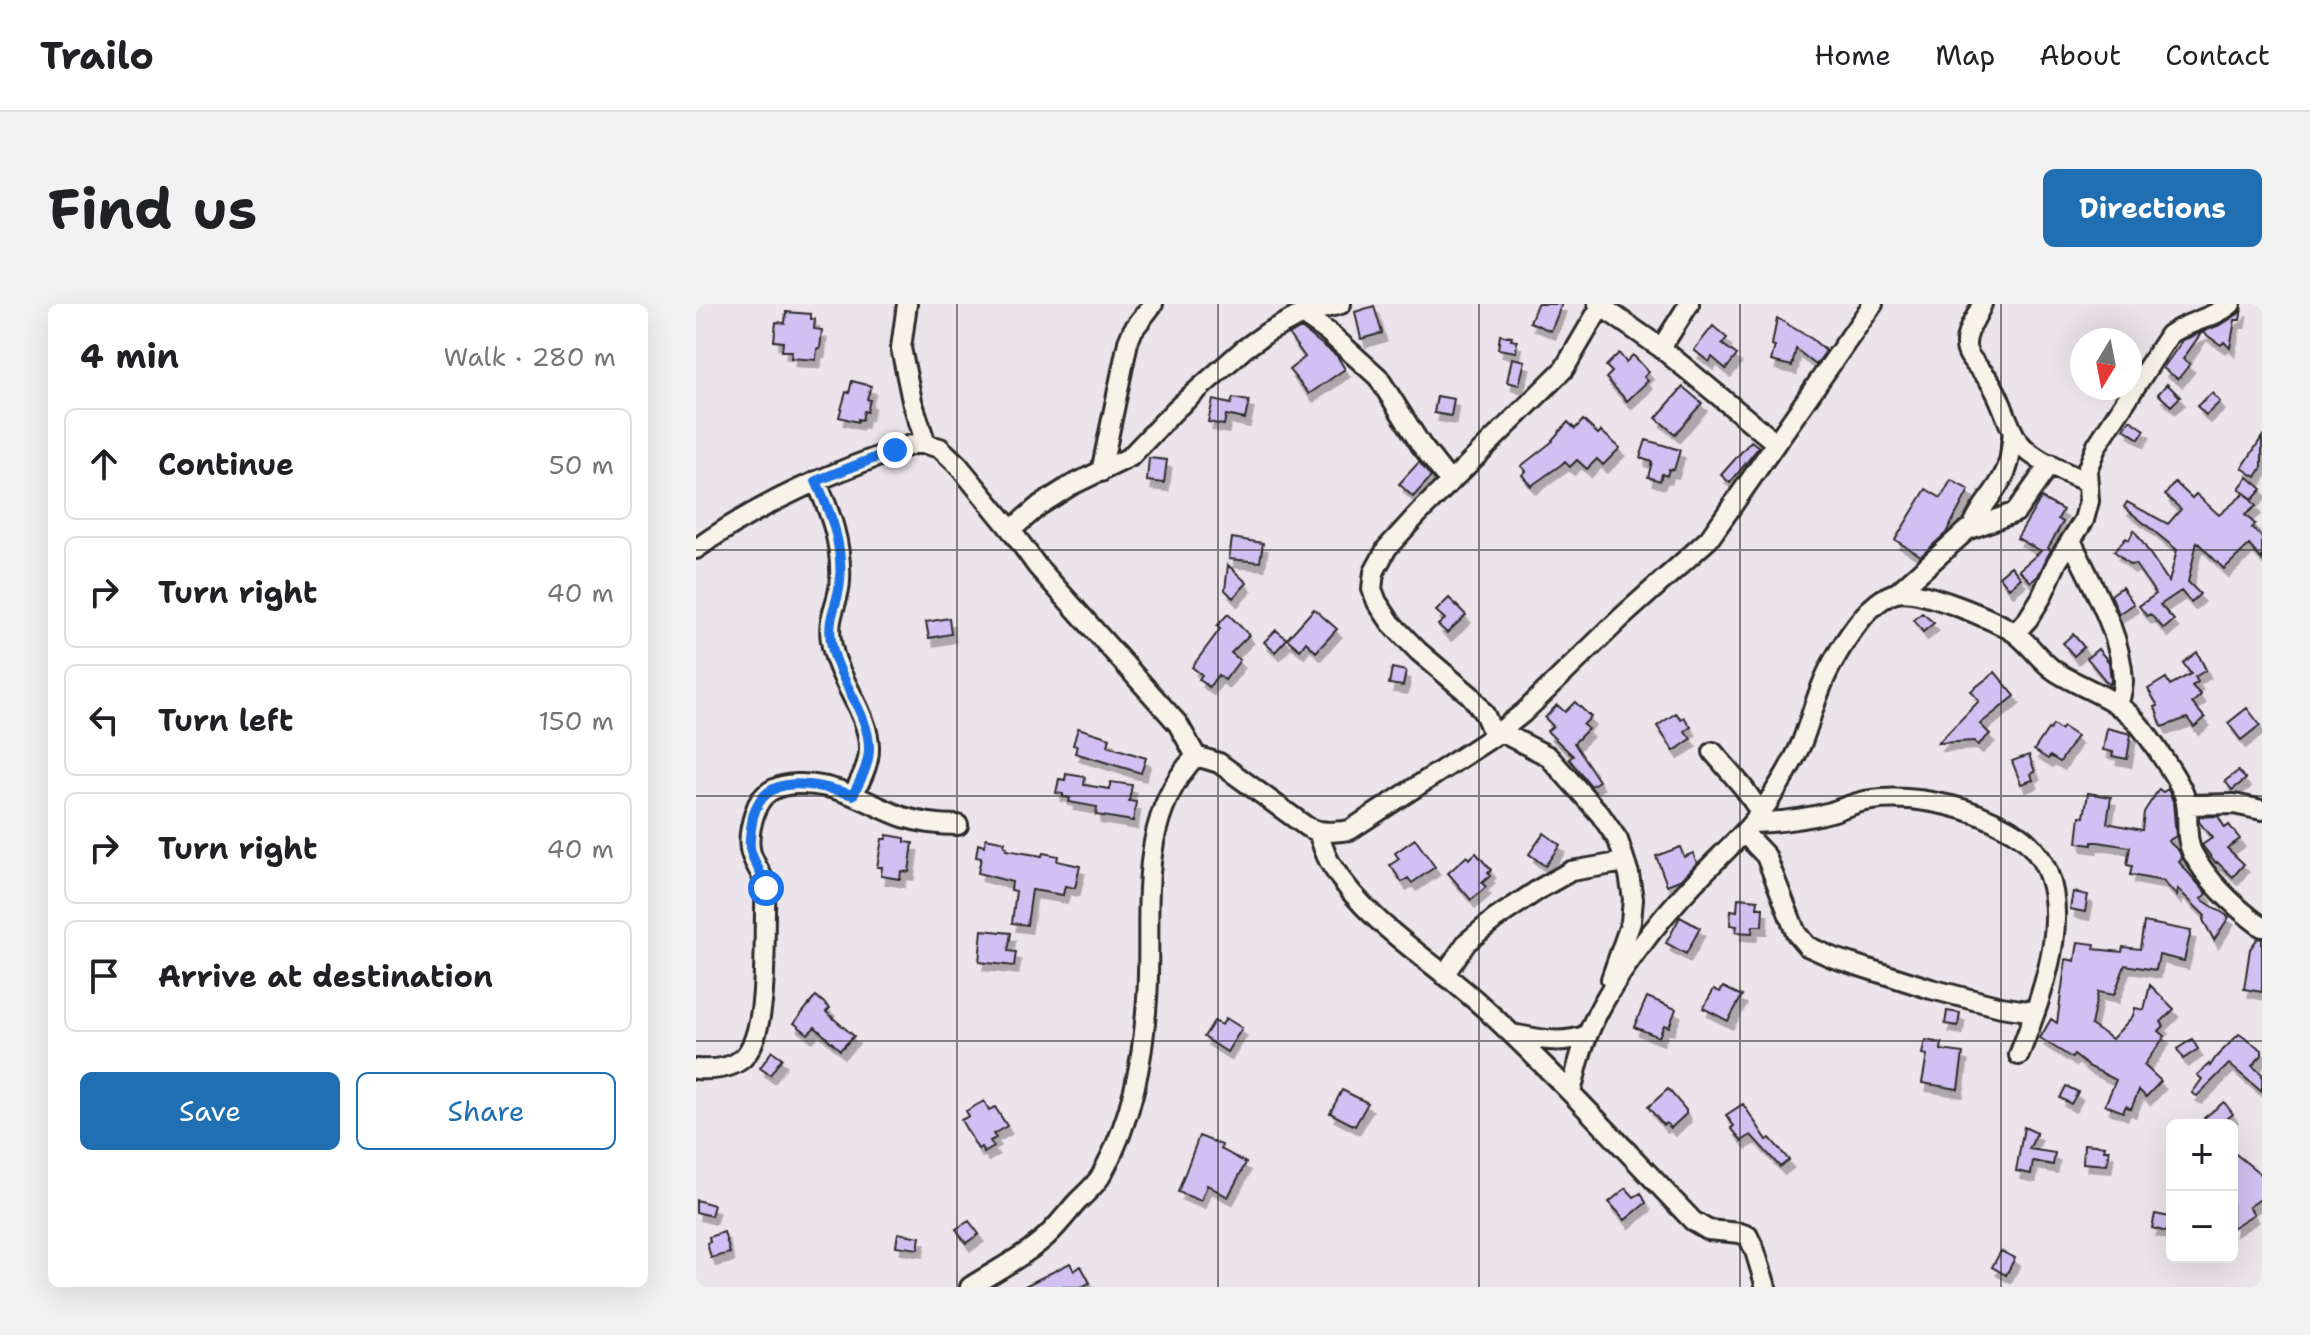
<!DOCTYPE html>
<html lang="en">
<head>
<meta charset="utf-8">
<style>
  body { margin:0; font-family:"Shantell Sans",sans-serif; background:#f2f2f2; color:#202124 }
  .controls { position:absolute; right:24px; bottom:24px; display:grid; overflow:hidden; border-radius:12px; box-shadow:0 8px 32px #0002 }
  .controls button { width:72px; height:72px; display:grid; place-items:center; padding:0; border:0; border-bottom:2px solid #e0e0e0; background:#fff; color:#202124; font:40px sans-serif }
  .compass { position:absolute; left:1374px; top:24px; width:72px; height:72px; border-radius:50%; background:#fff; box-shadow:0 8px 32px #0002; rotate:190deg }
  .stop { position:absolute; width:24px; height:24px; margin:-18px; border:6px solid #1a73e8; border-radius:50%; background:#fff }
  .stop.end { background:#1a73e8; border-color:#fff; box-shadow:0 2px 8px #0008 }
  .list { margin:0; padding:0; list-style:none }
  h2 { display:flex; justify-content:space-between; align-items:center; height:104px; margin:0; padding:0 32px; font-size:34px }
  h2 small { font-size:26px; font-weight:400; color:#757577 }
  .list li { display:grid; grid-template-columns:52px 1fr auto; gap:24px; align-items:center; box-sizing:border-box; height:112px; margin:0 16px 16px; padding:0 16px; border:2px solid #e0e0e0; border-radius:12px }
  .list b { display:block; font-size:30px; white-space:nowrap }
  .list em { font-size:26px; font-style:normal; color:#757577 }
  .actions { display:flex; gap:16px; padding:24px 32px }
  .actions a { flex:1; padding:18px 0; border:2px solid #1f6fb2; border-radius:12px; text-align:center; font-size:28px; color:#1f6fb2 }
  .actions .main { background:#1f6fb2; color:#fff }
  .icon { flex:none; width:44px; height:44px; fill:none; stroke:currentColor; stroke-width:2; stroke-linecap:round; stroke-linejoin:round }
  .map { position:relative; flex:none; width:1566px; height:983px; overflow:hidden; border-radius:12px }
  header { display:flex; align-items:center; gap:48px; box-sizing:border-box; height:112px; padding:0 40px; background:#fff; border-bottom:2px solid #e0e0e0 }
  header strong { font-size:38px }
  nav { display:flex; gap:44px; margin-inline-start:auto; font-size:28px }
  .intro { display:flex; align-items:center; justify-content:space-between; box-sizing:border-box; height:192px; padding:0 48px }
  h1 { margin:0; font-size:56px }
  .button { padding:20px 36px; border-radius:12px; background:#1f6fb2; color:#fff; font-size:28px; font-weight:700 }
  main { display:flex; gap:48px; padding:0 48px }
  aside { flex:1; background:#fff; border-radius:12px; box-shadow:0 8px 32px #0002 }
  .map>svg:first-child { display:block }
  .building { fill:#d1c0f1; stroke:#2b2b2b; stroke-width:2; filter:url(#shadow) }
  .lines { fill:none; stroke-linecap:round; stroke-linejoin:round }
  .minor-casing { stroke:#2b2b2b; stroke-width:24 }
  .minor { stroke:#f7f3e8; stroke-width:18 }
  .route { stroke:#1a73e8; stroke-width:10 }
  .grid { fill:none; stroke:#2b2b2b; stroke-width:2; stroke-opacity:0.55 }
</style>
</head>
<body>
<header>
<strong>Trailo</strong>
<nav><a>Home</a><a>Map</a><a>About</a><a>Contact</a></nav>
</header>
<div class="intro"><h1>Find us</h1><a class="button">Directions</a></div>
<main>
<aside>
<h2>4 min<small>Walk · 280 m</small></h2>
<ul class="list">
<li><svg class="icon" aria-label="ahead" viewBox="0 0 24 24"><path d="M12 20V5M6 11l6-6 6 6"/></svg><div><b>Continue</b></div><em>50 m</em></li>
<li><svg class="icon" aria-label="right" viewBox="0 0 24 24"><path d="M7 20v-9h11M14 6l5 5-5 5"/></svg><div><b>Turn right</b></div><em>40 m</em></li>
<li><svg class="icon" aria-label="left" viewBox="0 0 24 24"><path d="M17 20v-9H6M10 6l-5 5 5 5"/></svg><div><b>Turn left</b></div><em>150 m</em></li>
<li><svg class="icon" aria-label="right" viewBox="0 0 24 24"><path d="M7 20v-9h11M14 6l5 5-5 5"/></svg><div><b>Turn right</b></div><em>40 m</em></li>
<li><svg class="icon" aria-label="arrive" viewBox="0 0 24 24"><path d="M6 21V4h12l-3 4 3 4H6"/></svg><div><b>Arrive at destination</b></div></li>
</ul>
<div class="actions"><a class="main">Save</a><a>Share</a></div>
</aside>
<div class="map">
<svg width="1566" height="983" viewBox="0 0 1566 983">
  <defs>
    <filter id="shadow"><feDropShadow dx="4.5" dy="8" stdDeviation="0" flood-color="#0004"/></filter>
  </defs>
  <rect width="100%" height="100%" fill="#ece4eb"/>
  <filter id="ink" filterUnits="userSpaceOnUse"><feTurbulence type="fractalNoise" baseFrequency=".0125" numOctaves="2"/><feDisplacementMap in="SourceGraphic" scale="16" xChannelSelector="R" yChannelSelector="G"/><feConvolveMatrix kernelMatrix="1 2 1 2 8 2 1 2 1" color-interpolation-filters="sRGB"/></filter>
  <g filter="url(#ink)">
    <path class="building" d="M 841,0 L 866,0 L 855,27 L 834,18 Z
      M 678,2 L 686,29 L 665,35 L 659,8 Z
      M 1546,4 L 1544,16 L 1539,16 L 1534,44 L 1528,38 L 1525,41 L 1506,28 L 1487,55 L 1494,60 L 1482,75 L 1467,64 L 1487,36 L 1526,20 L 1542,10 Z
      M 90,8 L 115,10 L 115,15 L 119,15 L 118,25 L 126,26 L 124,45 L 121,45 L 120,56 L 95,54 L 96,47 L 86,47 L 87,38 L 78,37 L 80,18 L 89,19 Z
      M 1081,14 L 1116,35 L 1130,47 L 1120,61 L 1100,45 L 1096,62 L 1075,57 L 1079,42 L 1076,41 Z
      M 1017,22 L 1031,34 L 1026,40 L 1041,51 L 1030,65 L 1016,53 L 1013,58 L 998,46 Z
      M 605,24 L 641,52 L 649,65 L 613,90 L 593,66 L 609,53 L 593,31 Z
      M 804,31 L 816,33 L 815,36 L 821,37 L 820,48 L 802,45 Z
      M 923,49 L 930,58 L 937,51 L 953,68 L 948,73 L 952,77 L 931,97 L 910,74 L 916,68 L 910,62 Z
      M 816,54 L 829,57 L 823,81 L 811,78 Z
      M 156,77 L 175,82 L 171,95 L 174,96 L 171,108 L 168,107 L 166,116 L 162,115 L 162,118 L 143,113 L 150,88 L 153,89 Z
      M 1471,80 L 1484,93 L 1475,102 L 1462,90 Z
      M 987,83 L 1006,99 L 979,130 L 960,114 Z
      M 1516,89 L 1524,98 L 1510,111 L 1501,102 Z
      M 741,92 L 758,95 L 755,112 L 738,109 Z
      M 537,94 L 553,97 L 549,115 L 530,111 L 528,121 L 512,118 L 517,96 L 535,100 Z
      M 887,116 L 902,130 L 905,127 L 924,144 L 907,161 L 901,155 L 891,165 L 881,156 L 874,163 L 869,158 L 835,182 L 826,171 L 830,167 L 825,162 L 857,137 L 856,136 L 872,118 L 879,125 Z
      M 1434,116 L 1449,126 L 1443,135 L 1428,125 Z
      M 1566,133 L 1566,163 L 1560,173 L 1546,164 Z
      M 950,136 L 984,146 L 978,166 L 973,165 L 971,172 L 966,170 L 964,177 L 952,173 L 956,158 L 944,154 Z
      M 1055,137 L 1063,143 L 1034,179 L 1025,171 Z
      M 453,154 L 471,156 L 468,179 L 451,177 Z
      M 723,158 L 735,173 L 717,193 L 703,180 Z
      M 1552,173 L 1566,185 L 1557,195 L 1550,190 L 1560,202 L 1549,211 L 1559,220 L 1556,224 L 1566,233 L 1566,256 L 1553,241 L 1528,265 L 1501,238 L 1492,278 L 1504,290 L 1495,298 L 1485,287 L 1464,301 L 1478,316 L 1468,325 L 1454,310 L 1451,312 L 1443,302 L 1460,290 L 1439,260 L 1434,261 L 1418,247 L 1430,234 L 1433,236 L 1438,226 L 1473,278 L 1481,246 L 1428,203 L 1431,198 L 1472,220 L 1485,205 L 1469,191 L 1479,178 L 1496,194 L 1500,190 L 1523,211 L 1549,189 L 1543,184 Z
      M 1255,176 L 1273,186 L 1250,229 L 1225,252 L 1199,236 L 1230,185 L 1245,194 Z
      M 1345,194 L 1367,206 L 1362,215 L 1367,218 L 1352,244 L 1355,246 L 1342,272 L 1335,278 L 1323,266 L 1345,247 L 1321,234 Z
      M 536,234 L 567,239 L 564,258 L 533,255 Z
      M 532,261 L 551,279 L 537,294 L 529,286 Z
      M 1315,262 L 1325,274 L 1313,284 L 1303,272 Z
      M 1426,283 L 1438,300 L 1423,310 L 1415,291 Z
      M 753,294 L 770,311 L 751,329 L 742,321 L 749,315 L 740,307 Z
      M 618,305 L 641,325 L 620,348 L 610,338 L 604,346 L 591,335 Z
      M 1226,309 L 1238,319 L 1227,328 L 1218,316 Z
      M 532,310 L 553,331 L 535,349 L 544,356 L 529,376 L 522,371 L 513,383 L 503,375 L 506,371 L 496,363 L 524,325 L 521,322 Z
      M 253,314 L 255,330 L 233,334 L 230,318 Z
      M 580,326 L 591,335 L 579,348 L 568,338 Z
      M 1377,330 L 1388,343 L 1378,352 L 1367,339 Z
      M 1402,345 L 1413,358 L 1415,377 L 1413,381 L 1391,354 Z
      M 1501,348 L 1510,366 L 1499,373 L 1502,378 L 1496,382 L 1505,391 L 1496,399 L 1509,414 L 1498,423 L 1491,414 L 1466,423 L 1459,403 L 1462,402 L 1452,385 L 1470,374 L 1474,381 L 1495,370 L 1487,359 Z
      M 696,364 L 710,367 L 707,382 L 693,380 Z
      M 1299,368 L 1319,392 L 1284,420 L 1294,430 L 1282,441 L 1278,437 L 1242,439 L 1283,397 L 1275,387 Z
      M 879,398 L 895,413 L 887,421 L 892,425 L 878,439 L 903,477 L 895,482 L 873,455 L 877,452 L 851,427 L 857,422 L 849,414 L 861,401 L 869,408 Z
      M 1551,404 L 1564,421 L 1545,436 L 1532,419 Z
      M 980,409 L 985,415 L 988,413 L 995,423 L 989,427 L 995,435 L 978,447 L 961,422 Z
      M 1357,421 L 1364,426 L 1367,423 L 1381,432 L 1364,458 L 1354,452 L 1352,455 L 1338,446 L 1352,425 L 1354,426 Z
      M 382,424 L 414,434 L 412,442 L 450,454 L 445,469 L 379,449 L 381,442 L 377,441 Z
      M 1411,424 L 1435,430 L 1431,455 L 1416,452 L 1417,448 L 1407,446 Z
      M 1333,451 L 1339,468 L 1335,470 L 1337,476 L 1325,480 L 1316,457 Z
      M 1542,467 L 1550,475 L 1536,486 L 1529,477 Z
      M 370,470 L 389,473 L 388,481 L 413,485 L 415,478 L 436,481 L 433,497 L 440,498 L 437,517 L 400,511 L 401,503 L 373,498 L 374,494 L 367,493 L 367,490 L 360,489 L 363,475 L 369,476 Z
      M 1463,485 L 1467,488 L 1472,485 L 1477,497 L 1480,532 L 1472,537 L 1483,547 L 1486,555 L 1483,558 L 1511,590 L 1505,595 L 1533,613 L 1518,636 L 1507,616 L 1509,612 L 1482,585 L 1481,592 L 1467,577 L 1434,571 L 1436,562 L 1431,561 L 1434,543 L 1402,538 L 1396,538 L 1396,541 L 1381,539 L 1384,512 L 1388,513 L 1392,489 L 1415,493 L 1411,519 L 1446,526 L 1448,508 Z
      M 1522,512 L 1529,524 L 1533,521 L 1544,535 L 1531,544 L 1548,560 L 1537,573 L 1521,558 L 1520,559 L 1506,541 L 1516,534 L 1503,518 L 1503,513 Z
      M 848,529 L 864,541 L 849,562 L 833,550 Z
      M 191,531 L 209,534 L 209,538 L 217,539 L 213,568 L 205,567 L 204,575 L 185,572 L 186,563 L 181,563 L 186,535 L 190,535 Z
      M 290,534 L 309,538 L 308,542 L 311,543 L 310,546 L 346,552 L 347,549 L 362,552 L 361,557 L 384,562 L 379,584 L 369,582 L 367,591 L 336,586 L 331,621 L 316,619 L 320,587 L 315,586 L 316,578 L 282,569 L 285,554 L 280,553 L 282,540 L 288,542 Z
      M 719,535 L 739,563 L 716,579 L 712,574 L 706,578 L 694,561 L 703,555 L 699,549 Z
      M 984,543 L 988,553 L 997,549 L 1001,559 L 986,575 L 971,581 L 960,552 Z
      M 780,549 L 795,566 L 792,569 L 794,572 L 786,579 L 790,583 L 775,596 L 752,569 L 771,552 L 773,555 Z
      M 1377,588 L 1392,591 L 1389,608 L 1374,605 Z
      M 1042,594 L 1062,596 L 1061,604 L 1067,604 L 1066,622 L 1057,622 L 1056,629 L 1040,628 L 1041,622 L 1034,621 L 1035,606 L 1041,607 Z
      M 984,613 L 1004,624 L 990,650 L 970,639 Z
      M 1448,618 L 1495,627 L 1488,657 L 1463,651 L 1460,666 L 1429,661 L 1418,691 L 1402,688 L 1395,721 L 1416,735 L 1437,712 L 1439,704 L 1448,706 L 1454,681 L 1478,705 L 1465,718 L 1468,722 L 1463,727 L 1469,732 L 1448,761 L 1465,777 L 1450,793 L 1443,786 L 1435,805 L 1430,802 L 1427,808 L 1409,801 L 1420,776 L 1392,762 L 1378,751 L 1376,754 L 1344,734 L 1355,715 L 1361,719 L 1370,655 L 1379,657 L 1382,638 L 1399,640 L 1398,645 L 1426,648 L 1427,643 L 1444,645 Z
      M 286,626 L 315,629 L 312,647 L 320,648 L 318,662 L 283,658 Z
      M 1562,634 L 1566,635 L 1566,688 L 1548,685 L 1554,645 Z
      M 1027,683 L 1046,692 L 1032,717 L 1007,704 L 1018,685 L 1024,688 Z
      M 120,692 L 134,704 L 130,708 L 158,732 L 144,746 L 119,723 L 112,730 L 98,719 Z
      M 951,693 L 980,705 L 973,723 L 968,721 L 963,733 L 938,723 Z
      M 1251,707 L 1264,709 L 1262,722 L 1249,720 Z
      M 530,714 L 546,724 L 531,748 L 508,733 L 518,717 L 526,721 Z
      M 1543,730 L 1566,746 L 1566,751 L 1556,762 L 1566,770 L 1566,788 L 1533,760 L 1501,792 L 1496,789 L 1506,775 L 1501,771 L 1513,760 L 1514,762 L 1520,753 Z
      M 1496,735 L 1502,745 L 1487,755 L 1481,745 Z
      M 1229,736 L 1246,739 L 1245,746 L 1267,749 L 1262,785 L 1226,779 L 1231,751 L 1226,750 Z
      M 76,747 L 86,754 L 74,771 L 64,764 Z
      M 1370,782 L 1382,788 L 1375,800 L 1364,794 Z
      M 972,785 L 990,806 L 990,810 L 975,824 L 970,819 L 967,821 L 952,803 Z
      M 646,786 L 672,799 L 659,822 L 634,809 Z
      M 288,797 L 293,806 L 299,803 L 311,822 L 297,830 L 300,834 L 294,837 L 298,843 L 288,849 L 285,843 L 282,845 L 265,816 L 273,812 L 270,807 Z
      M 1528,798 L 1537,810 L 1523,821 L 1513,821 L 1508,814 Z
      M 1047,800 L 1071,836 L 1074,834 L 1093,856 L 1084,863 L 1055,831 L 1046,837 L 1035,824 L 1038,822 L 1030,811 Z
      M 1328,823 L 1341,829 L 1333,845 L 1359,849 L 1357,861 L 1337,857 L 1335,870 L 1320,867 Z
      M 503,832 L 526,841 L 525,845 L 550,859 L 532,893 L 511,881 L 505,897 L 482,888 Z
      M 1388,840 L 1409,842 L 1408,846 L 1413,846 L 1411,861 L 1387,859 Z
      M 1536,847 L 1566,871 L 1566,894 L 1553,903 L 1558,910 L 1536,924 Z
      M 930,884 L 938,893 L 945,889 L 950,899 L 929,916 L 913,898 Z
      M 0,896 L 18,901 L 15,912 L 0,908 Z
      M 1459,910 L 1474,913 L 1471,928 L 1456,924 Z
      M 273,917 L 283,930 L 270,939 L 260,925 Z
      M 28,928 L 34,949 L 15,954 L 11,939 L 14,938 L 13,933 Z
      M 202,929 L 224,933 L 222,945 L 200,942 Z
      M 1305,947 L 1319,954 L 1310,971 L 1296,963 Z
      M 374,959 L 378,967 L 385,962 L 394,979 L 385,983 L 327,983 Z"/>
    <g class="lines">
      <g class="minor-casing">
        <path id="minor" d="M 211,0 L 205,44 L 216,97 L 230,140
          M 902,0 L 965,44 L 1080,139
          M 1286,0 C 1281,13 1270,26 1270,40 C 1269,53 1286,66 1293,76 C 1305,93 1309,114 1319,132 C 1332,156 1368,167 1391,178
          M 606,10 L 632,28 L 682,73 L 725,141 L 754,178
          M 965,44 L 993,0
          M 405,168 L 432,38 L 437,26 L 457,0
          M 120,177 C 135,210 146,240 144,277 C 143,299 131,311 135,337 C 140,374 174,410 173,445 C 173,461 164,477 157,491
          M 1276,224 C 1283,204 1298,191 1307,173 C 1315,159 1315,143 1317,128
          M 315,226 L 344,201 L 374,182 L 434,153 L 480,105 L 548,45 L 572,28 L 606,10 L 645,0
          M 1375,236 C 1395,280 1425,328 1427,377 C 1427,385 1424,394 1422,402
          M 0,245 C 66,197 141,166 218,140 L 230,140 L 244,144 L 262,161 L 315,226 L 341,262 L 482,420 L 500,452
          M 1202,288 L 1271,226 L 1320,208 L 1354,160
          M 1319,329 L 1332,315 L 1345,294 L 1361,258 L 1388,216 L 1393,197 L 1391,166 L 1401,141 L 1473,31 C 1492,17 1517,15 1535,0
          M 803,427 L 852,452 L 904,510 L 922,536 L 933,570 L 937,595 L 935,618 L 915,675
          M 798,432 L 789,411 L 775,392 L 722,347 L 695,319 L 681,298 L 676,285 L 678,268 L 691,244 L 722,210 L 868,65 L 905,2
          M 1017,448 L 1047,483 L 1065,509
          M 1491,501 L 1538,500 L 1566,506
          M 1057,519 C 1084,518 1109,515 1135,508 C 1148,504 1162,497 1176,496 C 1212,491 1262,500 1295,516 C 1307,522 1321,528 1331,538 C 1387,591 1346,691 1323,751
          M 622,528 C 626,539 629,552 636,562 C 673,621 736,656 787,703 C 861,771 928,845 997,917 L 1012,926 L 1044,929 L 1052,932 L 1059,947 L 1070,983
          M 1048,529 L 1070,552 L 1100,629 L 1111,642 L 1138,654 L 1235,685 L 1305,703 L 1339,708
          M 748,671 L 771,638 L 799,615 L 845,584 L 875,567 L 929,558
          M 816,730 C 842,735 866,741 891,731
          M 0,765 C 15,766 35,765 47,754 C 76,726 66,624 70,584 C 68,570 56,559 54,545 C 52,532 55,520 59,508 C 70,468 127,479 156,491 C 173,497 189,507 207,513 C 226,519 243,521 262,521
          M 875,788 C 880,769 884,748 892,730 C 912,680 962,616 1000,577 C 1026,549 1056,525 1076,492 C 1087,475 1098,457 1106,438 C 1113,420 1118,400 1126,381 C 1134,360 1152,331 1166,314 C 1174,304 1188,292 1200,289 C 1222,283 1300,316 1319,329 C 1334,340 1344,357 1359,367 C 1383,383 1416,392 1436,413 C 1449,426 1485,478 1489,494 C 1494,512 1488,531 1496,548 C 1512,578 1539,603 1566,623
          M 274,983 C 297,968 324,955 345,937 C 359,926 370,910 382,897 C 390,889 401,880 406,870 C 436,815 447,757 451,695 C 457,612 437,518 500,452 L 523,459 L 611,523 C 626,530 638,528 654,526 L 798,432 L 827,409 L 926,313 L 1013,235 L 1177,0"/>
      </g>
      <use href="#minor" class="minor"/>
    </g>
  </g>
  <g class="lines" filter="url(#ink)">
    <path class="route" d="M 70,584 C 68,570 56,558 54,544 C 53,534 55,524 57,513 C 69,465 122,481 157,491 C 164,477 173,461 173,445 C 174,410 140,374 135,337 C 131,311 143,299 144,277 C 147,240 135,210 120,177 L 199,146"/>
  </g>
  <path class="grid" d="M 261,0 L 261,983M 522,0 L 522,983M 783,0 L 783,983M 1044,0 L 1044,983M 1305,0 L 1305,983M 0,246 L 1566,246M 0,492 L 1566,492M 0,737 L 1566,737"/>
</svg>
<div class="controls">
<button>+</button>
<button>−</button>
</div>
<svg class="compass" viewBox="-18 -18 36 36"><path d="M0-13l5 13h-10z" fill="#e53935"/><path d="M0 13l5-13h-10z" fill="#757577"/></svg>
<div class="stop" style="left:70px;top:584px"></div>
<div class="stop end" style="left:199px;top:146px"></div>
</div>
</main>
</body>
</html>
